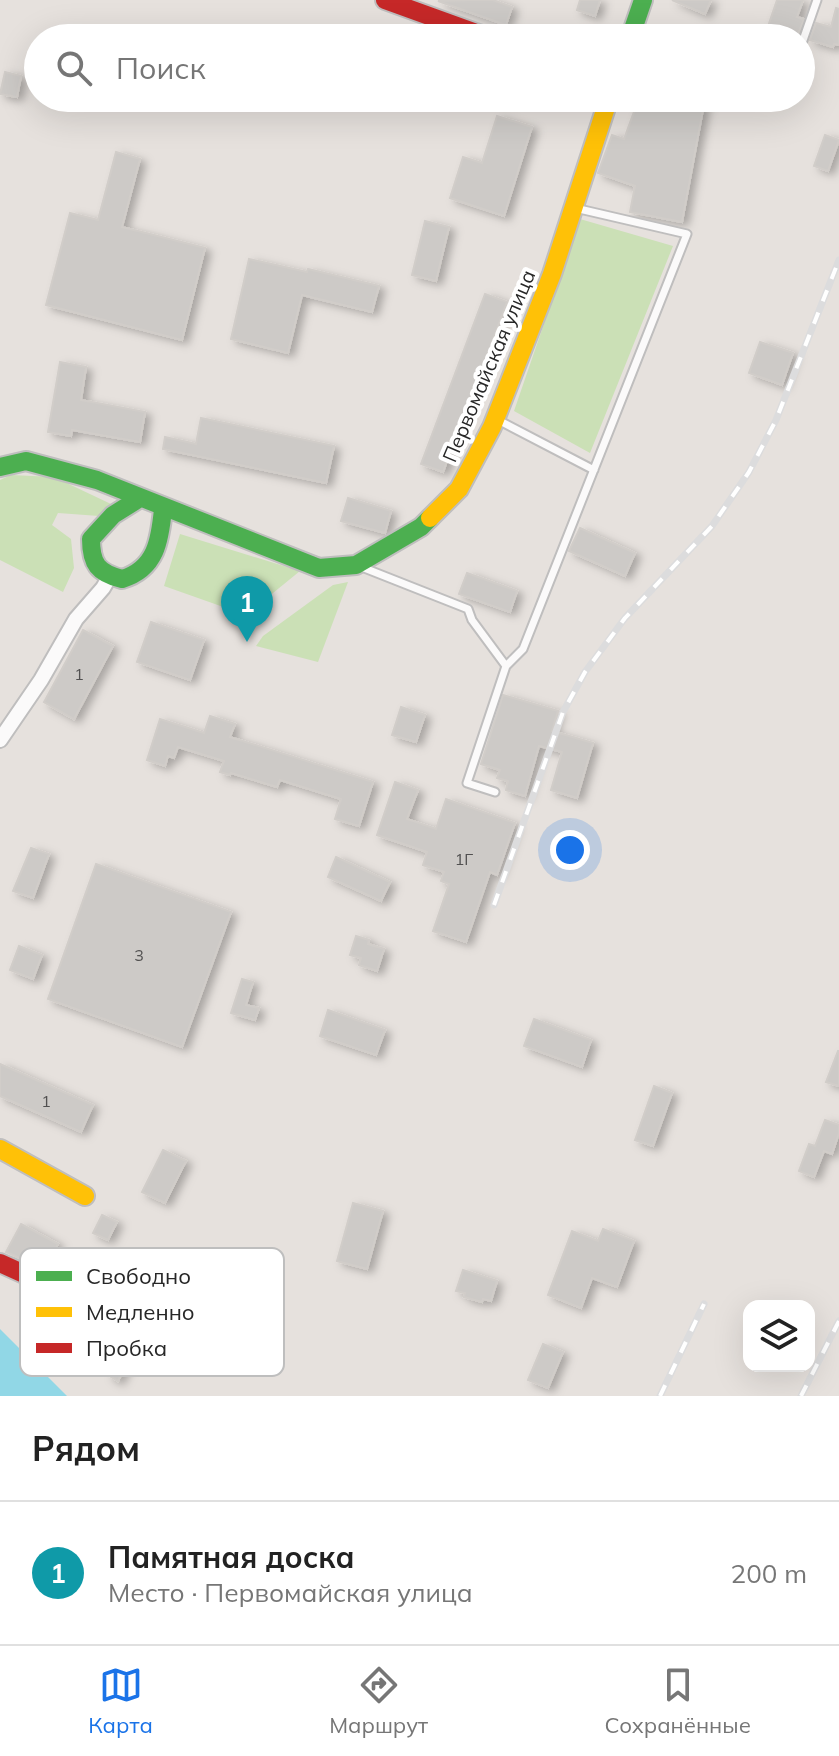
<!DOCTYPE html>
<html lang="ru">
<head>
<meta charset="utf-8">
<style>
  body { margin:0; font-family:Mulish,sans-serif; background:#f6f6f6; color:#222 }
  .controls { position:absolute; right:24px; bottom:24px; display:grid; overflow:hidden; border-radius:16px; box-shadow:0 8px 32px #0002 }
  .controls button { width:72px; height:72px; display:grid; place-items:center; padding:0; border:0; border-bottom:2px solid #e0e0e0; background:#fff; color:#222; font:40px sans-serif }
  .you { position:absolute; left:570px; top:850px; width:28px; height:28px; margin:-20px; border:6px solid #fff; border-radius:50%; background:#1a73e8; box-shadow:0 0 0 12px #1a73e833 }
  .badge { display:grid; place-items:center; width:52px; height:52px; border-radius:50%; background:#1a73e8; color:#fff; font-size:26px; font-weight:700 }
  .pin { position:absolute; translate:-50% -66px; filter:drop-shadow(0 2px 4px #0008) }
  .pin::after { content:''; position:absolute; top:42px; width:28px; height:24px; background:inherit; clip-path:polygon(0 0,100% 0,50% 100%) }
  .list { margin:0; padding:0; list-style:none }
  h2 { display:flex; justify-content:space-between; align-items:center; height:104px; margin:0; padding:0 32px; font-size:34px }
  h2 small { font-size:26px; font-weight:400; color:#767676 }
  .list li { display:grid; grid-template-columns:52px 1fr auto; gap:24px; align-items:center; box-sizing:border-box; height:144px; padding:0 32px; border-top:2px solid #e0e0e0 }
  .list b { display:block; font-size:30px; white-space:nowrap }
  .list p { margin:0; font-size:26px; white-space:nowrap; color:#767676 }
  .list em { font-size:26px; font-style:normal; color:#767676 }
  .icon { flex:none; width:44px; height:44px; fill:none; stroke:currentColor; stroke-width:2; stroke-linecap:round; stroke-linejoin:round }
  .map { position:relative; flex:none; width:839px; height:1396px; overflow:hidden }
  .search { position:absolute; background:#fff; box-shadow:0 8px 32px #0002; left:24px; right:24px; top:24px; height:88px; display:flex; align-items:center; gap:20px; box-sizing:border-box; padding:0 28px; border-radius:44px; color:#767676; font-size:30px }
  .sheet { height:248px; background:#fff }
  nav { display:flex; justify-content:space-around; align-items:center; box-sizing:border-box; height:112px; border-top:2px solid #e0e0e0; background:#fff; font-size:22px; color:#767676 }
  nav a { display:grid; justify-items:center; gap:4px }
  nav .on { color:#1a73e8 }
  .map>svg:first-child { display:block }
  .green { fill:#cbe0b6 }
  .water { fill:#91d7e6 }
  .building { fill:#cdcac7; stroke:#d1cdc9; stroke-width:2; filter:url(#shadow) }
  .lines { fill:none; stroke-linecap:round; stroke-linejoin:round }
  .lane-casing { stroke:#bfbebe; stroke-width:11 }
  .street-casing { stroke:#bfbebe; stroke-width:18 }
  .fast-casing { stroke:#bfbebe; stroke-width:22 }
  .slow-casing { stroke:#bfbebe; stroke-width:22 }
  .jam-casing { stroke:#bfbebe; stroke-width:22 }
  .lane { stroke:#fbfafa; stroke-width:7 }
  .street { stroke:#fbfafa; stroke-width:14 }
  .fast { stroke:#4caf50; stroke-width:18 }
  .slow { stroke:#ffc107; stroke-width:18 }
  .jam { stroke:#c62828; stroke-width:18 }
  .rail-casing { stroke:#dcdcdd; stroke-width:7 }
  .rail { stroke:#fff; stroke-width:4; stroke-dasharray:12; stroke-linecap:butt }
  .labels { text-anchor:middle; stroke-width:8; stroke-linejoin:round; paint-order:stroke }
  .number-label { font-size:16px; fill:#515050 }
  .street-label { font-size:20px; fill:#272727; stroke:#fff }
  .key { fill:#fff; stroke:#bebebe; stroke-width:2 }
  .key-label { font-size:22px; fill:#272727 }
</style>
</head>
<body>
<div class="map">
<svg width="839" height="1396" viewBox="0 0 839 1396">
  <defs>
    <filter id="shadow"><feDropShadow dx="5.5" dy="3.5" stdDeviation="4" flood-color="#0004"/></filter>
  </defs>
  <rect width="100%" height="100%" fill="#e6e1dd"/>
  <path class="green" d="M 580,219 L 673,246 L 590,453 L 514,411 Z
    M 11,475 L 54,477 L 111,504 L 99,516 L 58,513 L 52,525 L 71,539 L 74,568 L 63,592 L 0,560 L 0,480 Z
    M 180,534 L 300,571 L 246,615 L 164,586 Z
    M 348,582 L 318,662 L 256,646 L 263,636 L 333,585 Z"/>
  <path class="water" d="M 0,1329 L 67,1396 L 0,1396 Z"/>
  <path class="building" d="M 472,0 L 493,0 L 512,7 L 506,25 L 438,1 Z
    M 580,0 L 600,0 L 595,16 L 577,10 Z
    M 672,0 L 711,0 L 705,14 Z
    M 777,0 L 803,0 L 797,17 L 804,19 L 797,37 L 791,35 L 790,38 L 764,38 Z
    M 836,8 L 839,9 L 839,45 L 834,44 L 833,47 L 810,40 L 816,23 L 831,27 Z
    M 5,72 L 21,76 L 17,97 L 0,94 Z
    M 639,98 L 660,98 L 689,105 L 690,101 L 704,104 L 682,222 L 630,212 L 635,186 L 598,173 L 612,135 L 624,139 Z
    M 497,116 L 532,127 L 504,216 L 450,198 L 463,157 L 482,163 Z
    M 825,135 L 839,140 L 828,171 L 814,166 Z
    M 116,152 L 140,159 L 122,227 L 205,248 L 182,340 L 46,305 L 70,213 L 98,220 Z
    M 425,221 L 449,227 L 436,281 L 412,275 Z
    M 249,259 L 307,272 L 308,269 L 379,286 L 372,312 L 302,295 L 288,353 L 231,339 Z
    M 485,294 L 507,302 L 443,472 L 421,464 Z
    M 760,342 L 793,353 L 782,385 L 749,373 Z
    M 60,362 L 86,367 L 81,400 L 145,412 L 140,442 L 72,430 L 71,436 L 48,432 Z
    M 201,418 L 334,446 L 326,483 L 163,449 L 165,437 L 196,444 Z
    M 348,498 L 391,511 L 385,533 L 341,521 Z
    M 580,528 L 635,553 L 625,576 L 569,551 Z
    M 467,573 L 517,591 L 510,612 L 459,594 Z
    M 151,622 L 204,640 L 190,680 L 137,662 Z
    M 83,630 L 113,646 L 74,719 L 44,702 Z
    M 503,695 L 558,711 L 552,731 L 593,743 L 577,798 L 551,790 L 562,752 L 539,746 L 525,796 L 506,790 L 508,781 L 497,778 L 500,770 L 481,764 Z
    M 401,707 L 425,715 L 416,742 L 392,735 Z
    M 210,716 L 235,724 L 230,737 L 373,782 L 359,826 L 335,819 L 341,799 L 280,780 L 277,787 L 231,773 L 230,775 L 220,772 L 224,761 L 178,747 L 174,758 L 168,756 L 165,766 L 147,760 L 160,719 L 204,733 Z
    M 395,782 L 418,790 L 407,819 L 436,829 L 446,799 L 515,823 L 497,875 L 490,872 L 466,942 L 433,931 L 449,884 L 441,881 L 444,872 L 423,865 L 427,852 L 377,835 Z
    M 31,848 L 49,854 L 33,898 L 13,891 Z
    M 336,857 L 390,882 L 381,901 L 328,877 Z
    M 96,864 L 231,912 L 182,1047 L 48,999 Z
    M 356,936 L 369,940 L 368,944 L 384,949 L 377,971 L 359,965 L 361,958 L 350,955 Z
    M 19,946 L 42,955 L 33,979 L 10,970 Z
    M 242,979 L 253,982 L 246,1005 L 259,1008 L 255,1020 L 231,1013 Z
    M 328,1010 L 385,1030 L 376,1055 L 320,1036 Z
    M 534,1019 L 591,1040 L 582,1067 L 524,1046 Z
    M 838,1051 L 839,1051 L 839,1086 L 826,1082 Z
    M 0,1064 L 93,1105 L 81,1132 L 0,1096 Z
    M 654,1086 L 672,1093 L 653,1146 L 635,1140 Z
    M 825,1120 L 839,1125 L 839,1133 L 832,1154 L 824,1151 L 814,1177 L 799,1171 L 809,1144 L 815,1146 Z
    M 163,1150 L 186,1161 L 165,1203 L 142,1192 Z
    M 353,1203 L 383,1211 L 367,1269 L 337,1261 Z
    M 102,1215 L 117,1222 L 108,1240 L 93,1233 Z
    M 21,1224 L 58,1244 L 45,1269 L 6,1252 Z
    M 603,1229 L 634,1241 L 617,1287 L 592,1278 L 581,1308 L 548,1295 L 572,1231 L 598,1241 Z
    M 463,1270 L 497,1281 L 491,1301 L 483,1299 L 482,1302 L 464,1297 L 465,1293 L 456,1291 Z
    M 543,1344 L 563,1352 L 548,1388 L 528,1380 Z
    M 116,1360 L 126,1365 L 118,1381 L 108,1375 Z"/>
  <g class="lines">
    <g class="lane-casing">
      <path id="lane" d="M 801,46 L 817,0
        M 496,419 L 594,470
        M 359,566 L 468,609 L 472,620 L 506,666 L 467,783 L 495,792
        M 506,666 L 523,649 L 687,234 L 575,208"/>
    </g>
    <g class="street-casing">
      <path id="street" d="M 0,740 L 41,680 L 76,619 L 103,588 L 110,576"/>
    </g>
    <g class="fast-casing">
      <path id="fast" d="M 630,38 L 643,0
        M 0,467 L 26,461 L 97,480 L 319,568 L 356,565 L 421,527 L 430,518
        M 140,498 L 113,515 L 91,539 C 91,564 98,573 122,579 C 156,569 160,540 163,509"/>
    </g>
    <g class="slow-casing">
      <path id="slow" d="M 430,518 L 459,489 L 492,427 L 552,274 L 609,98
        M 0,1149 L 85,1196"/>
    </g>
    <g class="jam-casing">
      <path id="jam" d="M 385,0 L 490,38
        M 0,1263 L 110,1313 L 128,1287"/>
    </g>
    <use href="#lane" class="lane"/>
    <use href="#street" class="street"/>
    <use href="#fast" class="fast"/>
    <use href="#slow" class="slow"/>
    <use href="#jam" class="jam"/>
    <g class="rail-casing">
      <path id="rail" d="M 494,905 L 563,712 L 585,672 L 625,618 L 712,526 L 749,472 L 776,420 L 839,260
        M 660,1396 L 704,1304
        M 801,1396 L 839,1321"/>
    </g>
    <use href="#rail" class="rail"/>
  </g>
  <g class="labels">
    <g class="number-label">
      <text x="79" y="680">1</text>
      <text x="464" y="865">1Г</text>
      <text x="139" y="961">3</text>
      <text x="46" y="1107">1</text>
    </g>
    <g class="street-label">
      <text transform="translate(489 366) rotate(-67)" y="7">Первомайская улица</text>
    </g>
  </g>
  <rect x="20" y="1248" width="264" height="128" rx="12" class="key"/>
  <rect x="36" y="1271" width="36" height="10" fill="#4caf50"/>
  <rect x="36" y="1307" width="36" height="10" fill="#ffc107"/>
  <rect x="36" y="1343" width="36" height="10" fill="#c62828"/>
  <g class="key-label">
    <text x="86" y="1284">Свободно</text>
    <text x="86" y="1320">Медленно</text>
    <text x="86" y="1356">Пробка</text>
  </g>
</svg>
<div class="controls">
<button><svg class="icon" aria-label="layers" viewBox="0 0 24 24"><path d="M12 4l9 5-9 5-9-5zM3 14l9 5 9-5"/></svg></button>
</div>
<div class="you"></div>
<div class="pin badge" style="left:247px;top:642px;background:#0f9aa8">1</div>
<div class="search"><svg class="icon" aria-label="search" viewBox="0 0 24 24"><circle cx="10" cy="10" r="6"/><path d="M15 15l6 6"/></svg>Поиск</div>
</div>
<section class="sheet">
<h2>Рядом<small></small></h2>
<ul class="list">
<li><span class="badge" style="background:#0f9aa8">1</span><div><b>Памятная доска</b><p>Место · Первомайская улица</p></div><em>200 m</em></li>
</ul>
</section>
<nav>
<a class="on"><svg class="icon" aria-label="map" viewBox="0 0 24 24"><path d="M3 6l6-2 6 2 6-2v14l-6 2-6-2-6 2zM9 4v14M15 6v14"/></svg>Карта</a>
<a><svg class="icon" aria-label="directions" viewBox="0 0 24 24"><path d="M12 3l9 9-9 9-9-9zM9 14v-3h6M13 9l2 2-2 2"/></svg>Маршрут</a>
<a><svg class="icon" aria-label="saved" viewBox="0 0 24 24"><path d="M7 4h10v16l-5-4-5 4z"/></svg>Сохранённые</a>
</nav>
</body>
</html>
